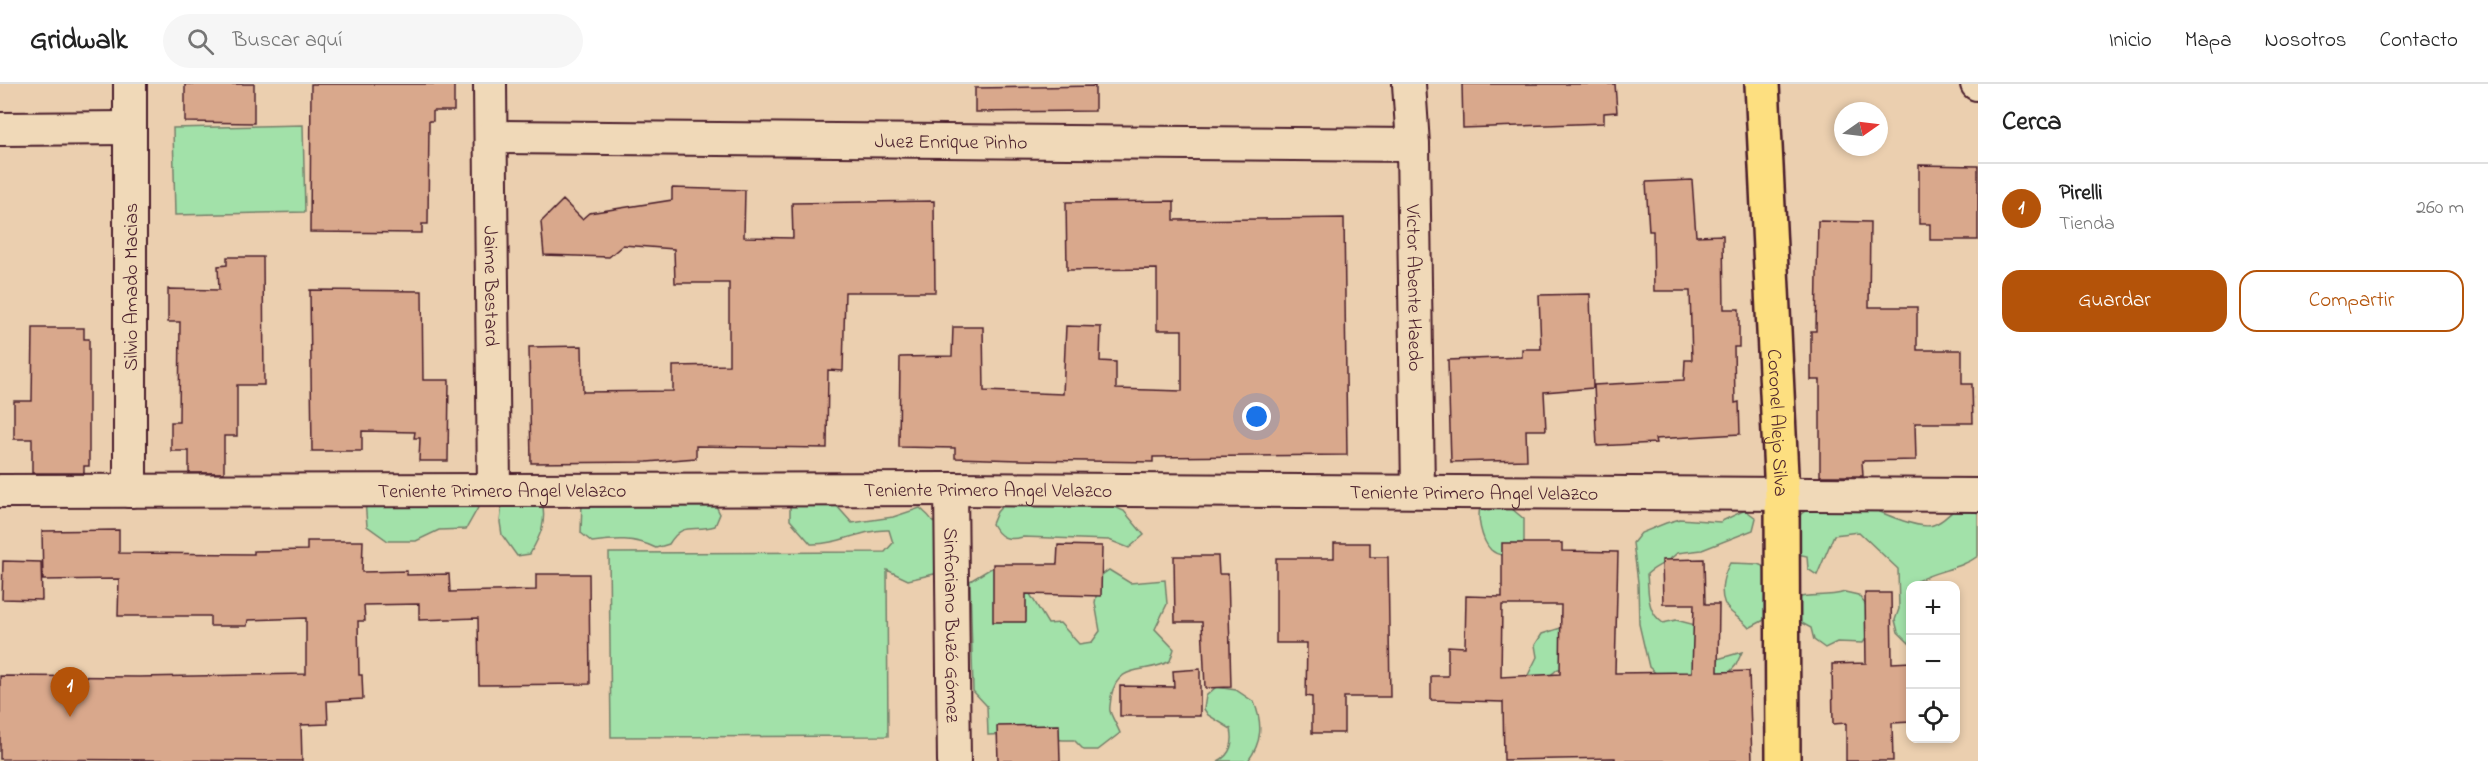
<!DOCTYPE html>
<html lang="es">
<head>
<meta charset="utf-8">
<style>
  body { margin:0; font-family:"Indie Flower",sans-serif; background:#f6f6f6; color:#222 }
  .controls { position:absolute; right:18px; bottom:18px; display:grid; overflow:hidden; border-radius:12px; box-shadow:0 3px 9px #0003 }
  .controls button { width:54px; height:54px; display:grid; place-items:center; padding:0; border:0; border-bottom:2px solid #e0e0e0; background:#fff; color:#222; font:30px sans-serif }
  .compass { position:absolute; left:1834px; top:18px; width:54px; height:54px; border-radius:50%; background:#fff; box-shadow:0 3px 9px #0003; rotate:76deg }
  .you { position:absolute; left:1257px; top:333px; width:21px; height:21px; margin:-15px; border:4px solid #fff; border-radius:50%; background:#1a73e8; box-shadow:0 0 0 9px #1a73e833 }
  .badge { display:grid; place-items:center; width:39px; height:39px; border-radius:50%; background:#b45309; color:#fff; font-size:20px; font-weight:700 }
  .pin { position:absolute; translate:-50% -50px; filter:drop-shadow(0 2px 3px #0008) }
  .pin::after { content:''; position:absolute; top:32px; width:21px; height:18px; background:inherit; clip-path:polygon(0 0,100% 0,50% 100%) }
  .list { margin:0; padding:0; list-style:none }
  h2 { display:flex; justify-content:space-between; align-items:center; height:78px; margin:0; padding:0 24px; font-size:26px }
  h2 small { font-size:20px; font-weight:400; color:#767676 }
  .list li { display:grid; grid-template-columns:39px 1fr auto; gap:18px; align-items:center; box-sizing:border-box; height:90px; padding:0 24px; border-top:2px solid #e0e0e0 }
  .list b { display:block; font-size:22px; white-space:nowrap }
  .list p { margin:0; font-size:20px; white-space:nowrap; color:#767676 }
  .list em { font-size:20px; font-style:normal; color:#767676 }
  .actions { display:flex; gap:12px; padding:18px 24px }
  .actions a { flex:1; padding:14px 0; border:2px solid #b45309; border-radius:18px; text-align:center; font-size:21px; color:#b45309 }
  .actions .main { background:#b45309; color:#fff }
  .icon { flex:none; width:33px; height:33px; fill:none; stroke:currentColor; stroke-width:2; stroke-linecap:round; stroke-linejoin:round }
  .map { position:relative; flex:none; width:1978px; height:677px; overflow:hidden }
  header { display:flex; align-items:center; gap:36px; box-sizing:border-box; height:84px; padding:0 30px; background:#fff; border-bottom:2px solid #e0e0e0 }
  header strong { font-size:28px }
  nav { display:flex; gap:33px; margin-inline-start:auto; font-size:21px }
  .search { width:420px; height:54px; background:#f6f6f6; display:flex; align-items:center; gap:15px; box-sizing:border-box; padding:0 21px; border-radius:33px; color:#767676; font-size:22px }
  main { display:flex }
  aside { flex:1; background:#fff }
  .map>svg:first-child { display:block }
  .green { fill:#a2e1a9; stroke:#76806a; stroke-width:1.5 }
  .building { fill:#d9a88c; stroke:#4a1f2b; stroke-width:1.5; fill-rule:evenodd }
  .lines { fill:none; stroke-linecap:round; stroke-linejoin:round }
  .minor-casing { stroke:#4a1f2b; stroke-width:36 }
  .major-casing { stroke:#4a1f2b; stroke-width:38 }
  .minor { stroke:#f0d9b8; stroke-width:32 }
  .major { stroke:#fddf80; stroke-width:33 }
  .labels { text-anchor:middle; stroke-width:4.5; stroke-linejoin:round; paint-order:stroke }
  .street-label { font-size:20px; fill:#4a1f2b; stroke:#f0d9b8 }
</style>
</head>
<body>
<header>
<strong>Gridwalk</strong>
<div class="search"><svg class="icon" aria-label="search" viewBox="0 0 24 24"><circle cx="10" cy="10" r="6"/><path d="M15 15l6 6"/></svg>Buscar aquí</div>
<nav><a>Inicio</a><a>Mapa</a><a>Nosotros</a><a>Contacto</a></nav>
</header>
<main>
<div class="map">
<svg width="1978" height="677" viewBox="0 0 1978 677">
  <rect width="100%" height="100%" fill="#ebcfaf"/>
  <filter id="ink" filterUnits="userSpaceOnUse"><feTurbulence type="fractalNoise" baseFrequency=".0167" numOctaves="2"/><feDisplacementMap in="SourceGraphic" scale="12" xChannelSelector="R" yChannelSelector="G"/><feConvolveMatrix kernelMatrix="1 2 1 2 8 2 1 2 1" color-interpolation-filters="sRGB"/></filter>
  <g filter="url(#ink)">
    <path class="green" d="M 303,41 L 305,128 L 175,131 L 173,44 Z
      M 504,401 L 542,418 C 547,439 540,452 530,470 L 517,472 L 502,451 L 500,438 Z
      M 1493,409 L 1524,435 L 1524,462 L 1515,472 C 1506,472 1498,472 1491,466 C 1482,457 1475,431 1482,419 C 1484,416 1489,412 1493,409 Z
      M 1847,414 C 1866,421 1916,447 1933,441 C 1954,434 1950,415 1978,429 L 1978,472 C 1961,485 1937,486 1917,497 L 1917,501 L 1910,502 L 1910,560 L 1898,548 L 1895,536 L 1899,525 L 1898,485 L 1859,448 L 1834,451 L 1817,491 L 1808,485 L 1807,472 L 1793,469 L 1790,455 L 1801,430 L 1822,415 Z
      M 452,415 L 479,422 L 466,445 L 439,446 L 416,457 L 388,457 L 367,442 L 365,416 Z
      M 582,417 L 714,418 L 720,430 L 715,442 C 693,449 684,436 669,460 L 656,464 C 634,453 615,455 592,458 L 581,449 Z
      M 1103,418 L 1124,427 L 1144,451 L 1129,464 L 1109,456 L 1023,453 C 1007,457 1000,454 992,440 L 997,428 L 1005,419 Z
      M 835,420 L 852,439 L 893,433 L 920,424 C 943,443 949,463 934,490 L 908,496 L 887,486 L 888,652 L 611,653 L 609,469 L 885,468 L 893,459 L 889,446 C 862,445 838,461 811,460 L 790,436 L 790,421 Z
      M 1745,426 L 1756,434 L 1753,446 L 1702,466 L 1677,469 C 1668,479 1657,481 1647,490 C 1649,509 1646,527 1663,539 L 1676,536 L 1703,543 L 1704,579 L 1742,568 L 1736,581 L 1727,591 L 1659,592 L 1649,583 L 1639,540 L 1638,498 L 1633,459 L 1641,449 L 1666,439 L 1680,435 L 1720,438 Z
      M 1730,479 L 1758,480 L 1769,485 L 1768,534 L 1749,544 C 1743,537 1738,534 1731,528 C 1717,516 1722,493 1730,479 Z
      M 993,483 L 1021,495 L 1048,540 L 1060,539 L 1079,560 L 1092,558 L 1100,547 L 1095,519 L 1099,493 L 1109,486 L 1130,499 L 1165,496 L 1167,520 L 1155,545 L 1174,565 L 1170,577 C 1145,591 1118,577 1111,613 C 1111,617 1109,624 1110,627 C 1112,634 1117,641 1120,649 L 1098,666 L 1084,666 L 1074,656 C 1045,657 1017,648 988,651 L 987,622 L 973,607 L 970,497 Z
      M 1845,508 L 1858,511 L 1866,521 L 1871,547 L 1863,559 L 1837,558 L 1825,564 L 1814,556 L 1811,544 L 1800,538 L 1796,514 C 1814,509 1825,514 1845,508 Z
      M 1567,542 L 1576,585 L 1558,585 L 1537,602 L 1525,597 L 1537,573 L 1535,561 L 1542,550 Z
      M 1216,603 L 1236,606 L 1254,618 C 1263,640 1262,658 1248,677 L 1218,677 C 1231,671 1234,658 1231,645 L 1208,631 L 1204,625 L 1206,612 Z"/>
    <path class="building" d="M 185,0 L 254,0 L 254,39 L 185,38 Z
      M 311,0 L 454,0 L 454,27 L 433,27 L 433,37 L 429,37 L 428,140 L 422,140 L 422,149 L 310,148 Z
      M 1462,0 L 1615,0 L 1617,28 L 1604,29 L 1604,39 L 1463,44 Z
      M 1095,2 L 1095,27 L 975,28 L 975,4 Z
      M 1919,81 L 1978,82 L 1978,156 L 1930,156 L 1930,140 L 1919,140 Z
      M 1692,96 L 1696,152 L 1723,151 L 1724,225 L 1739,225 L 1739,263 L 1734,263 L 1735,319 L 1739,318 L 1740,350 L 1655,355 L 1656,359 L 1597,362 L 1594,301 L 1684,296 L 1685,276 L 1692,276 L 1690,207 L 1654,207 L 1653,147 L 1649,147 L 1646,98 Z
      M 672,104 L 745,106 L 744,153 L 793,154 L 792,119 L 934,117 L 935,208 L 845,208 L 843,287 L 828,286 L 827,364 L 696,362 L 696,374 L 647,378 L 531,379 L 529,263 L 582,262 L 583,308 L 673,307 L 673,282 L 729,281 L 729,199 L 675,199 L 674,165 L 623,161 L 609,173 L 544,171 L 541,138 L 563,116 L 582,135 L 589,129 L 672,116 Z
      M 1174,117 L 1174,136 L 1344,134 L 1347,371 L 1153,373 L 1153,378 L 1020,376 L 955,374 L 955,364 L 899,363 L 900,273 L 952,272 L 953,243 L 983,243 L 984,307 L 1063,310 L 1066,242 L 1101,243 L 1100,277 L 1116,278 L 1116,305 L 1182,307 L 1182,246 L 1157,246 L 1157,185 L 1067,186 L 1066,118 Z
      M 1818,137 L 1870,138 L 1869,223 L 1917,223 L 1917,266 L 1962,266 L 1962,300 L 1972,300 L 1973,339 L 1915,339 L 1916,376 L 1862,377 L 1863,392 L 1820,392 L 1820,296 L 1811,296 L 1811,247 L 1816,247 Z
      M 227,173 L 263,173 L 264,301 L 237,301 L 237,352 L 224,352 L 224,389 L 189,389 L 189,367 L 171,367 L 171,338 L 179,338 L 180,238 L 168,238 L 168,205 L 219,206 L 218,182 L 227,181 Z
      M 310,206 L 422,207 L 423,296 L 449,296 L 448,377 L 419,377 L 420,354 L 414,354 L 415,348 L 362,347 L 362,367 L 312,367 Z
      M 1590,210 L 1593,304 L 1544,308 L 1546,346 L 1526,346 L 1527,376 L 1451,378 L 1448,276 L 1522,273 L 1522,265 L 1541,265 L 1539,211 Z
      M 33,244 L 84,244 L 84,255 L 89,255 L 89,382 L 84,382 L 84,389 L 32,389 L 32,355 L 14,355 L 14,317 L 32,317 Z
      M 119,446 L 119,469 L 254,470 L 254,467 L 307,466 L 307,457 L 363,457 L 362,488 L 407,487 L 407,491 L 449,490 L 450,508 L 536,506 L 536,490 L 589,490 L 590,600 L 479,601 L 478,534 L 419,536 L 419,520 L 364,521 L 365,537 L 358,537 L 359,591 L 362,591 L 363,615 L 327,617 L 328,640 L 301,641 L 302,677 L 0,675 L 0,592 L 139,593 L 306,590 L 306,534 L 248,536 L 247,542 L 210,542 L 210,532 L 118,532 L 119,495 L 43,496 L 42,447 Z
      M 1334,459 L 1370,459 L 1370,473 L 1388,473 L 1390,613 L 1344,613 L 1344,649 L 1312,649 L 1312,613 L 1306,612 L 1307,559 L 1276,559 L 1276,474 L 1334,474 Z
      M 1502,459 L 1562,459 L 1562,467 L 1618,468 L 1615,589 L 1692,588 L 1694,520 L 1663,520 L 1662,476 L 1704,475 L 1705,520 L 1719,520 L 1718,588 L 1749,587 L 1752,677 L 1615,677 L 1615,674 L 1504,676 L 1503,618 L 1431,616 L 1431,592 L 1448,592 L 1448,562 L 1465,563 L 1466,512 L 1502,513 ZM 1502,521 L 1561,521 L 1560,590 L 1501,593 Z
      M 1058,461 L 1102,462 L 1101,512 L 1026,510 L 1026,538 L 993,538 L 993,480 L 1057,480 Z
      M 1174,472 L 1218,472 L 1219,490 L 1228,490 L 1231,603 L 1205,604 L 1202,538 L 1175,538 Z
      M 3,477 L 41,478 L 42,516 L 2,515 Z
      M 1865,509 L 1891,509 L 1892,579 L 1911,578 L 1911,638 L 1892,639 L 1893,677 L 1846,677 L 1846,639 L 1833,640 L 1832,580 L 1866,579 Z
      M 1200,585 L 1200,632 L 1120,632 L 1120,602 L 1174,603 L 1173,587 Z
      M 1059,641 L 1060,677 L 998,677 L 997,642 Z"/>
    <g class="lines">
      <g class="minor-casing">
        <g id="minor">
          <path id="s1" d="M 490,0 L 494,406"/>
          <path id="s2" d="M 1409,0 L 1413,61 L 1418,407"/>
          <path d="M 1977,0 L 1978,0"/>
          <path d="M 0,45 L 130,44"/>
          <path id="s3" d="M 491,53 L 1413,61"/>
          <path id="s4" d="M 951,405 L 954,677"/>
          <path id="s5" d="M 0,407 L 951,405 L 1978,411"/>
          <path d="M 130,407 L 130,0"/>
        </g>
      </g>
      <g class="major-casing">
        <g id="major">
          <path id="s6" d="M 1762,0 L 1782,411 L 1783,677"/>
        </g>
      </g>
      <use href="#minor" class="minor"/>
      <use href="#major" class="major"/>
    </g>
  </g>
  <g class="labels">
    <g class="street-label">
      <text dy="7" stroke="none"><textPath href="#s3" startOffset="460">Juez Enrique Pinho</textPath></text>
      <text transform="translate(130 203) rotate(-90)" y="7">Silvio Amado Macias</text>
      <text dy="7" stroke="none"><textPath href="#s1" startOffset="202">Jaime Bestard</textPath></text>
      <text dy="7" stroke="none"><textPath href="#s2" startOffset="204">Víctor Abente Haedo</textPath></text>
      <text dy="7" stroke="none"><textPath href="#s6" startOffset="339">Coronel Alejo Silva</textPath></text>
      <text dy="7" stroke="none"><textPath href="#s5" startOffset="502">Teniente Primero Angel Velazco</textPath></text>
      <text dy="7" stroke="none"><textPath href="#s5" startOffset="988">Teniente Primero Angel Velazco</textPath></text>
      <text dy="7" stroke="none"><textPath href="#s5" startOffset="1474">Teniente Primero Angel Velazco</textPath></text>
      <text dy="7" stroke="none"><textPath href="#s4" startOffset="136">Sinforiano Buzó Gómez</textPath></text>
    </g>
  </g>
</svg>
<div class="controls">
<button>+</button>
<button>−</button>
<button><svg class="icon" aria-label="locate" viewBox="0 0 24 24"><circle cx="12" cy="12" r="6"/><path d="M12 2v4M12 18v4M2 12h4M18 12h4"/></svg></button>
</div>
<svg class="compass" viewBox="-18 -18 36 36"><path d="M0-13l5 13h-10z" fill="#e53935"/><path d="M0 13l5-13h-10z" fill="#767676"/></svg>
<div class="you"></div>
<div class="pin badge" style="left:70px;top:633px">1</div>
</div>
<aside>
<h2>Cerca<small></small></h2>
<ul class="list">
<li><span class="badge">1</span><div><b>Pirelli</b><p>Tienda</p></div><em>260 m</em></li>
</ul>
<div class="actions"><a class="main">Guardar</a><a>Compartir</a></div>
</aside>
</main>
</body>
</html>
